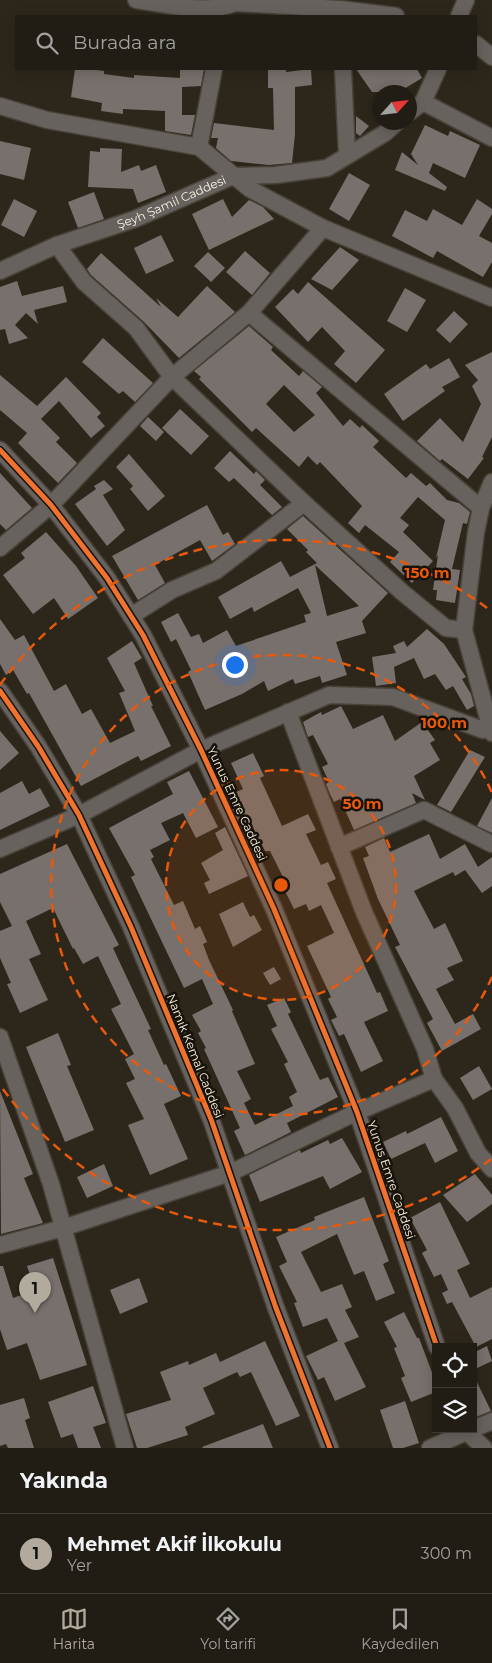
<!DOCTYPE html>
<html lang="tr">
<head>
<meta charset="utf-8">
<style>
  body { margin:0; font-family:Montserrat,sans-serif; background:#2e2a22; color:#f1f3f6 }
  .controls { position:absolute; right:15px; bottom:15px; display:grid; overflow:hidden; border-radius:0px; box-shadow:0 2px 12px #0003 }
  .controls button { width:45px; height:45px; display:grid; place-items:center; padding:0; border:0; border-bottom:1px solid #3f3b34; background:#221d14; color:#f1f3f6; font:25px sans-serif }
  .compass { position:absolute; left:372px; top:85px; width:45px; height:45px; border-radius:50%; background:#221d14; box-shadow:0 2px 12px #0003; rotate:63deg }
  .you { position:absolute; left:234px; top:664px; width:18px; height:18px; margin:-12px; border:4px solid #fff; border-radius:50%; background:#1a73e8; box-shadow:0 0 0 8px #1a73e833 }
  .badge { display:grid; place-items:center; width:32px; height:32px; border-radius:50%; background:#b1aa9d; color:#111; font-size:16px; font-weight:700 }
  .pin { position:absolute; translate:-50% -41px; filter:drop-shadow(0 1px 2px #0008) }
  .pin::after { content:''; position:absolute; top:26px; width:18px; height:15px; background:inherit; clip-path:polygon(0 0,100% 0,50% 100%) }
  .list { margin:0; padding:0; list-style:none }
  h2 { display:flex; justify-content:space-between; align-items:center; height:65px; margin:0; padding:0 20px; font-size:21px }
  h2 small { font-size:16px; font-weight:400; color:#a2a2a0 }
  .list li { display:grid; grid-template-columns:32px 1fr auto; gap:15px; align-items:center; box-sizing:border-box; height:80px; padding:0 20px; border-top:1px solid #3f3b34 }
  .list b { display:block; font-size:19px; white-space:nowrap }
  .list p { margin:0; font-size:16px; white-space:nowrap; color:#a2a2a0 }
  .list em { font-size:16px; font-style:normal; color:#a2a2a0 }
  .icon { flex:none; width:28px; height:28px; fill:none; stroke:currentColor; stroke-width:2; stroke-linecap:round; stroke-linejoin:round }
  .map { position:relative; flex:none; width:492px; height:1448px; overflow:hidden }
  .search { position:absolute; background:#221d14; box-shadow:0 2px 12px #0003; left:15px; right:15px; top:15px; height:55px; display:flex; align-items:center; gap:12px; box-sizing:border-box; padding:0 18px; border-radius:0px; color:#a2a2a0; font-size:19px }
  .sheet { height:145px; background:#221d14 }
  nav { display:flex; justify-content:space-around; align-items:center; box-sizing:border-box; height:70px; border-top:1px solid #3f3b34; background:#221d14; font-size:14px; color:#a2a2a0 }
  nav a { display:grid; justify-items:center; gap:2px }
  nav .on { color:#b1aa9d }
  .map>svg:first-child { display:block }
  .building { fill:#78706c; fill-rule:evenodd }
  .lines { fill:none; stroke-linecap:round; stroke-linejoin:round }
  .minor-casing { stroke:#484239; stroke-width:19 }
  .minor { stroke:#67625e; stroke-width:16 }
  .cycleway-casing { stroke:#18130a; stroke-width:8 }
  .cycleway { stroke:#ef722f; stroke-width:5 }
  .ring { fill:none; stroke:#e8590c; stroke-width:2.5; stroke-dasharray:9 6 }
  .labels { text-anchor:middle; stroke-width:5; stroke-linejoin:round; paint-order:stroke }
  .street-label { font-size:12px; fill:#f8f1e3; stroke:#18130a }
  .centre { fill:#e8590c; stroke:#18130a; stroke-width:2.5 }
  .ring-label { font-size:15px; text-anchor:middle; font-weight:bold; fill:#e8590c; stroke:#18130a; stroke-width:5; stroke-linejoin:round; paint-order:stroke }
</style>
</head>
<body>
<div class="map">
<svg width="492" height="1448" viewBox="0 0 492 1448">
  <rect width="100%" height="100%" fill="#2d271b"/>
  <path class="building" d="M 75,69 L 90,69 L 104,71 L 104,74 L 134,78 L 134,75 L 180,78 L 180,69 L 204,69 L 201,86 L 182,87 L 182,115 L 195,115 L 191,135 L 165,131 L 165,111 L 123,109 L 123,114 L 101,111 L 102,103 L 71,97 Z
    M 268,69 L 286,69 L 286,72 L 311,69 L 312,85 L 295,87 L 295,134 L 292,163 L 269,165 L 231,161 L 216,148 L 218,138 L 211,138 L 214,123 L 274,130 L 273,88 L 268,88 Z
    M 356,69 L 417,69 L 422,78 L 399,92 L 372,92 Z
    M 356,116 L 369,126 L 360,136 L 356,133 Z
    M 425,125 L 448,136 L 450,131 L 480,145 L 465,178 L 433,163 L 429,173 L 447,187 L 445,191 L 395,170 L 402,152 L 418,165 L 411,154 Z
    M 0,141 L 31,148 L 24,180 L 0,174 Z
    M 100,148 L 122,149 L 121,172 L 139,165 L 141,171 L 156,165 L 166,192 L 138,203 L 133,189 L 88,187 L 90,151 L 100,152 Z
    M 349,173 L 370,185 L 349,221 L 329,209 Z
    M 94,192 L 104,219 L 78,228 L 68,202 Z
    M 14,199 L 37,211 L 24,237 L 1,225 Z
    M 223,199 L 232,217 L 249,200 L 263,207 L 274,219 L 209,250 L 192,214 Z
    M 477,199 L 492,209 L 492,214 L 479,236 L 492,243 L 492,262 L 483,277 L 437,251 L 433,258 L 392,236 L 405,210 L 427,221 L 433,209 L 462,225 Z
    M 161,235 L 174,261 L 146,274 L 134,248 Z
    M 340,247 L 359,260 L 332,290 L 311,279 Z
    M 245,251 L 270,273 L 252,295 L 226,272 Z
    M 208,252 L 225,268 L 211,282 L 194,266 Z
    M 101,253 L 161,307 L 156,298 L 178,317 L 207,286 L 235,312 L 179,358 L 143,321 L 91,275 L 87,269 Z
    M 17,281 L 22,296 L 63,286 L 67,302 L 34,310 L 38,324 L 26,313 L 15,325 L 28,338 L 9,344 L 5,329 L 0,330 L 0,287 Z
    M 308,282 L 385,350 L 356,383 L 334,364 L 345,351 L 322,327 L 308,342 L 275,307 L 293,289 L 298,294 Z
    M 405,288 L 426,300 L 407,332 L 387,321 Z
    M 454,311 L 468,324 L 450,343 L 436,330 Z
    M 249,326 L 273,347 L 271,350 L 299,376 L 303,371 L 322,387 L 316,393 L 343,426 L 350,419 L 360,428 L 362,425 L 379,441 L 373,447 L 406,478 L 411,473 L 426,486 L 430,483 L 447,500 L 459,503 L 470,512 L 467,524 L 463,523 L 452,569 L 460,570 L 455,603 L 436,600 L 437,590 L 433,590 L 438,555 L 436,558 L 445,520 L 418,497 L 400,518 L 409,525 L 403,532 L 433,561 L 412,583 L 390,562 L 399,552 L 365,525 L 359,533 L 348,523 L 362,506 L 320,462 L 317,465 L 308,456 L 299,467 L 256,428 L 252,432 L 199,379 L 201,377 L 194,371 ZM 284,385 L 315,415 L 294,432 L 266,404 Z
    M 103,338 L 153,383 L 135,402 L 123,391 L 119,394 L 82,362 Z
    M 492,352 L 492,437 L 482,457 L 484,458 L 468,479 L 442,459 L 440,461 L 417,441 L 440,418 L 463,442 L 481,404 L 472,386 L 478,380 L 465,365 Z
    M 449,358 L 460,377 L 442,387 L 445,391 L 403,421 L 384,394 L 426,364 L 430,369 Z
    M 0,375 L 37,406 L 66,377 L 101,413 L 97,417 L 105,426 L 91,438 L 59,401 L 41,419 L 60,438 L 56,442 L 77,463 L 58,483 L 18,443 L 27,433 L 0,410 Z
    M 180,409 L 209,436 L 191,455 L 162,428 Z
    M 148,417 L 164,432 L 156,441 L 140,426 Z
    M 230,451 L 254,474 L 256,471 L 265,480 L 260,485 L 282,507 L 272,515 L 234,478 L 229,482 L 214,468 Z
    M 129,454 L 165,496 L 148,511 L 130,489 L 133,486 L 116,467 Z
    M 0,473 L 32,508 L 6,530 L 0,524 Z
    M 104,480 L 113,489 L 103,495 L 125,530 L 107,546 L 75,504 L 96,489 L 94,486 Z
    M 207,505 L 223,535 L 228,532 L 235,544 L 212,561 L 200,540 L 155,565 L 165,583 L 138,600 L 112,556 Z
    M 303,516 L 388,593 L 362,621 L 366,633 L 336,642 L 347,675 L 322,683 L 320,676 L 295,684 L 293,679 L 268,691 L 264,681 L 242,694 L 205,710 L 188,672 L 191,670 L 176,639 L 171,642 L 161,622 L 178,613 L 191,637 L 199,634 L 203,643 L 227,630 L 236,646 L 306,622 L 304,615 L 311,613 L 298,588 L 254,612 L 252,607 L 230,619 L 218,597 L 281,561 L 290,577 L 317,563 L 306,552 L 308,550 L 287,529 ZM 315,565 L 359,606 L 327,616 Z
    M 46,532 L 76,566 L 98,598 L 68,619 L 54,598 L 33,614 L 3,575 L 25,558 L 21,553 Z
    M 0,619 L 15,640 L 24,635 L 54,691 L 66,684 L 82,714 L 91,709 L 110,743 L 135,731 L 119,693 L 125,691 L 107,658 L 132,641 L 142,658 L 134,663 L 153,706 L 151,706 L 171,746 L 141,761 L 138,756 L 81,786 L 29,693 L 27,694 L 13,670 L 6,675 L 0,664 Z
    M 427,629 L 444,644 L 466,677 L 462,679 L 471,694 L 474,706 L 467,710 L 453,686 L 446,690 L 435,674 L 424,679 L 414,658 L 394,667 L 396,683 L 376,686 L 372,657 L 396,653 L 393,646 L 404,641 L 407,647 Z
    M 341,706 L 353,729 L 383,715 L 395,741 L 422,722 L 435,740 L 430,743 L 440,760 L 414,776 L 425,800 L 412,793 L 416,803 L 354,830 L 340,799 L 334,802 L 330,794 L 326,784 L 329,782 L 322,767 L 328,764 L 313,735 L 308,737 L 303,722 L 321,712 L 322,715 Z
    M 0,731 L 19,753 L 0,770 Z
    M 470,750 L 485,757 L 451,812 L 437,805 Z
    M 253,753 L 264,776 L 260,778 L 282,826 L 308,814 L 316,830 L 306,834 L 321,865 L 328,862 L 336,879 L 327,883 L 377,993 L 380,992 L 388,1011 L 364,1022 L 383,1061 L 361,1072 L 344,1034 L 339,1036 L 331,1020 L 337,1017 L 328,999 L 331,997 L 307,946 L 334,933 L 321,905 L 309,911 L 306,904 L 294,909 L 281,883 L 280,878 L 283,877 L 270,851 L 265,851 L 253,827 L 248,829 L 232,794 L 243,789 L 231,763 Z
    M 189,771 L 218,827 L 196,838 L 183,813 L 161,823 L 170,840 L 150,850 L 154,857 L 151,859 L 174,905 L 183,901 L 195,929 L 200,926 L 207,942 L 203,944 L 209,960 L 233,1010 L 232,1011 L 255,1064 L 237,1071 L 251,1099 L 244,1103 L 255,1125 L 293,1106 L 289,1097 L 297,1092 L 284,1064 L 288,1062 L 271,1029 L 277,1026 L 267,1005 L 284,998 L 291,1012 L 288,1014 L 320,1080 L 328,1077 L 338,1097 L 287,1123 L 291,1132 L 245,1155 L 234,1131 L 240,1128 L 204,1049 L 206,1048 L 198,1033 L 201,1031 L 192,1015 L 213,1004 L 202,979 L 184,988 L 131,877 L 135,875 L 109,828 L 173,794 L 167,782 Z
    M 22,781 L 29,794 L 40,788 L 50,806 L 0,830 L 0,793 Z
    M 492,798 L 492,833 L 477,826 Z
    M 225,827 L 248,876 L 209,894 L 204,883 L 210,880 L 201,863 L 223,850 L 215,833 Z
    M 429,834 L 440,859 L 465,844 L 478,867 L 492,857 L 492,886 L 482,893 L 465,870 L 455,876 L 453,872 L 414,891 L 434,929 L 445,923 L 463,961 L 447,968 L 454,980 L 436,989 L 455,1024 L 473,1014 L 481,1029 L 442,1051 L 427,1023 L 433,1019 L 395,947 L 400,945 L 378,899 L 363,858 L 369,856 L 365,847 L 384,838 L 390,852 Z
    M 67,844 L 119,945 L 113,948 L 151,1029 L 148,1030 L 164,1065 L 166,1064 L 181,1096 L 164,1104 L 188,1159 L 150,1175 L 128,1125 L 144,1119 L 126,1083 L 135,1079 L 125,1059 L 134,1054 L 111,1009 L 121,1004 L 98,956 L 83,964 L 74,948 L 73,949 L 53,908 L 26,921 L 41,954 L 29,959 L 48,1000 L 20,1013 L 7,984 L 11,983 L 0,958 L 0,931 L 12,926 L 0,902 L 0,874 Z
    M 243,902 L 250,917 L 254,915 L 262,930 L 233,947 L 219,914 Z
    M 274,967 L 281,979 L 270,985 L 263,973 Z
    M 58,1033 L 71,1065 L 67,1066 L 94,1130 L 65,1142 L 26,1047 Z
    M 479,1066 L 492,1089 L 473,1100 L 460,1078 Z
    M 0,1091 L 33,1174 L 24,1178 L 43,1223 L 1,1234 Z
    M 441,1117 L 458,1151 L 435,1163 L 425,1143 L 391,1159 L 383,1142 L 406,1131 L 407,1134 Z
    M 342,1138 L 362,1172 L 330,1189 L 323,1176 L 260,1202 L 249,1175 L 300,1150 L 301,1153 L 328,1140 L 330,1144 Z
    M 104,1164 L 113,1186 L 87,1198 L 77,1177 Z
    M 475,1174 L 492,1195 L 492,1204 L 467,1222 L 443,1195 Z
    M 364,1197 L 389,1261 L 383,1264 L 395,1293 L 376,1301 L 364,1271 L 354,1275 L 337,1234 L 301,1252 L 321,1292 L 342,1284 L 352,1307 L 345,1310 L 359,1337 L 344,1343 L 366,1387 L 335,1401 L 324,1377 L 318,1380 L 306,1356 L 338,1341 L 327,1318 L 303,1327 L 294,1303 L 297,1302 L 279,1266 L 287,1262 L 276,1237 L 315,1220 L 314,1217 Z
    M 440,1202 L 470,1264 L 457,1270 L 470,1298 L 492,1287 L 492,1339 L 476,1347 L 452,1302 L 447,1304 L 442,1293 L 448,1290 L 441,1274 L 434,1277 L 422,1253 L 427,1250 L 410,1218 Z
    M 53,1258 L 87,1365 L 40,1380 L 27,1343 L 7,1350 L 0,1329 L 0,1266 L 3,1266 L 13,1298 L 35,1290 L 27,1266 Z
    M 139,1278 L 148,1302 L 120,1314 L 110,1290 Z
    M 404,1312 L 417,1338 L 419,1338 L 436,1383 L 436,1392 L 411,1402 L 401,1378 L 405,1376 L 394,1348 L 397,1347 L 384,1322 Z
    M 265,1341 L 300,1416 L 276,1426 L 251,1372 L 240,1377 L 237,1372 L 203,1388 L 215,1414 L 185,1427 L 188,1435 L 147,1448 L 137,1448 L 126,1414 L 171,1400 L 160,1372 L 188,1361 L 189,1365 L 216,1353 L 220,1362 Z
    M 487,1346 L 492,1361 L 473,1370 L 473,1353 Z
    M 473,1374 L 491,1411 L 476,1417 L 473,1411 Z
    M 93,1386 L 106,1423 L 93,1427 L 101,1448 L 78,1448 L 73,1434 L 61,1438 L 48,1402 Z
    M 24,1398 L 30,1418 L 25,1420 L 34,1448 L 8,1448 L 6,1444 L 0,1446 L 0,1405 Z
    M 405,1401 L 419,1443 L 403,1448 L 393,1448 L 380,1410 Z
    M 263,1424 L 273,1448 L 203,1448 L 202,1447 Z"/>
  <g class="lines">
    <g class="minor-casing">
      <g id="minor">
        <path d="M 136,0 C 166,4 206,15 235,3 L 340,9"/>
        <path d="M 340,16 L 340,9 L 396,16"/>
        <path d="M 459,16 L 466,0"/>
        <path d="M 476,44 L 492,57"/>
        <path d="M 343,69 L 347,155"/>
        <path d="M 423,102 L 492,138"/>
        <path d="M 0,106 L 47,120 L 199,147 L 250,189 L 323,228 L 492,298"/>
        <path d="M 410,112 L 423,102 L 438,69"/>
        <path d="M 199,147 L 214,69"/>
        <path d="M 57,245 L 84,282 L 136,328 L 172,377 L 304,503 L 402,592 L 446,628 L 464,630"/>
        <path id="s1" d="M 0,271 L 57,245 L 135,219 L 233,176 L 276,175 L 327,168 L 385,133 L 397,122"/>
        <path d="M 249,313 L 481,508"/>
        <path d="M 0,450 L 51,505 L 107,578 L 143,635 L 201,750 L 274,909 L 357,1112 L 437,1347"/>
        <path d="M 492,482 L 481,508 L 476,532 L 464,630 L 492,733"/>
        <path d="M 0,548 L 51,505 L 172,377 L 249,313 L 323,228"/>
        <path d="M 131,616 L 172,590 L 216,571 L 304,503"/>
        <path d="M 0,691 L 38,746 L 79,815 L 131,927 L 211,1119 L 276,1308 L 330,1448"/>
        <path d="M 288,712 L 364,912 L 425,1049 L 434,1079 L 455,1108 L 478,1153 L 492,1169"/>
        <path d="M 339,847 L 424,810 L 492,844"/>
        <path d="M 0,849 L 79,815 L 201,750 L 329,695 L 393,697 L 483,730 L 492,727"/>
        <path d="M 0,1037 L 51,1184 L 125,1448"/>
        <path d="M 0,1245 L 63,1228 L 230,1173 L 357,1112 L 434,1079"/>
        <path d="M 464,1429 L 484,1448"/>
        <path d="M 473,1429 L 492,1421"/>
        <path d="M 430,1448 L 473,1429"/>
      </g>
    </g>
    <use href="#minor" class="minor"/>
    <g class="cycleway-casing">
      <path id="cycleway" d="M 0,450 L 51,505 L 107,578 L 143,635 L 201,750 L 274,909 L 357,1112 L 437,1347
        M 0,691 L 38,746 L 79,815 L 131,927 L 211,1119 L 276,1308 L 330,1448"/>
    </g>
    <use href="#cycleway" class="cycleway"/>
  </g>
  <circle cx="281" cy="885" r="115" fill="#e8590c" fill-opacity=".12"/>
  <g class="ring">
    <circle cx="281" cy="885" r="115"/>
    <path d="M492 977A230 230 0 1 1 492 793"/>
    <path d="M491 1159A345 345 0 0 1 0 1085M0 685A345 345 0 0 1 491 611"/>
  </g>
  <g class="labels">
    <g class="street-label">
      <text dy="4" stroke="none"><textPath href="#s1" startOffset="185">Şeyh Şamil Caddesi</textPath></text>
      <text transform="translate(237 804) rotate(65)" y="4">Yunus Emre Caddesi</text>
      <text transform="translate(195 1056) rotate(68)" y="4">Namık Kemal Caddesi</text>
      <text transform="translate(391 1180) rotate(71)" y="4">Yunus Emre Caddesi</text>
    </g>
  </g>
  <circle cx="281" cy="885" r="8" class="centre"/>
  <g class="ring-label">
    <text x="427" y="578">150 m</text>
    <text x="444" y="728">100 m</text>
    <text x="362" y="809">50 m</text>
  </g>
</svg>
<div class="controls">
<button><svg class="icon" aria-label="locate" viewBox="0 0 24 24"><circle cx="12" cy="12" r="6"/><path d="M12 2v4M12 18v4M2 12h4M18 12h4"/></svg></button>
<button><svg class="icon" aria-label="layers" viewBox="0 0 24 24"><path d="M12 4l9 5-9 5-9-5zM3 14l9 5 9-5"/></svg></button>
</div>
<svg class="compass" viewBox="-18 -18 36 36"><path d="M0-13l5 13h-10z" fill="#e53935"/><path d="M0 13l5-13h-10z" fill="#a2a2a0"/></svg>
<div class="you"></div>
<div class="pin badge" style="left:35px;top:1313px">1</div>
<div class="search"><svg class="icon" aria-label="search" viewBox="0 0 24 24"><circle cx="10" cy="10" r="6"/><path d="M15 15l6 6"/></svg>Burada ara</div>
</div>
<section class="sheet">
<h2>Yakında<small></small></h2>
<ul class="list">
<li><span class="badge">1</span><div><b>Mehmet Akif İlkokulu</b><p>Yer</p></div><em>300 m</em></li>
</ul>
</section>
<nav>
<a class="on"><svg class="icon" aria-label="map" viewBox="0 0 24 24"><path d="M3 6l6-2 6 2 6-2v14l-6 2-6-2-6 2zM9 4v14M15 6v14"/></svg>Harita</a>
<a><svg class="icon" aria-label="directions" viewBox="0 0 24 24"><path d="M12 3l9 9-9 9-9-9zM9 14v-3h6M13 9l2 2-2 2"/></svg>Yol tarifi</a>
<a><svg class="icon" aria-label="saved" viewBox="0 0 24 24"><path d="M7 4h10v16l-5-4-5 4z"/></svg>Kaydedilen</a>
</nav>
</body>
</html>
